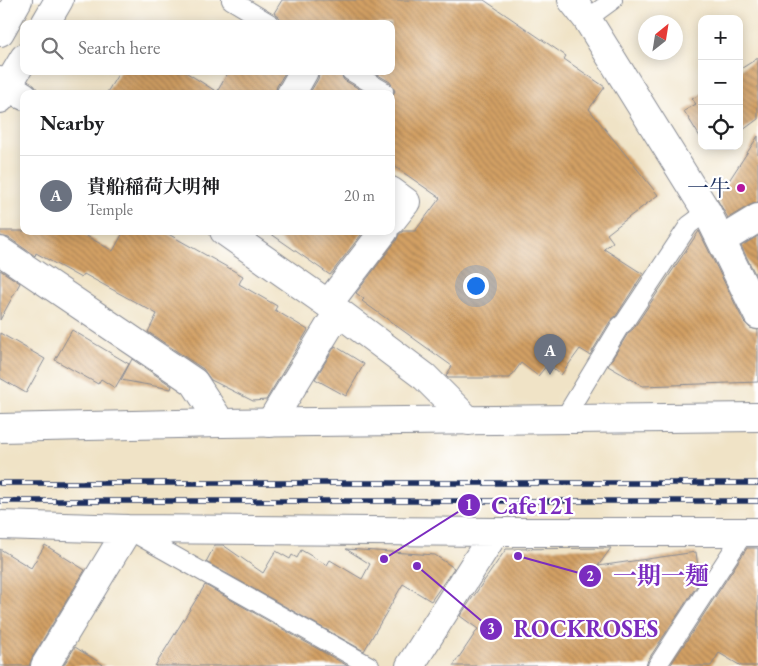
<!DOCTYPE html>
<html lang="en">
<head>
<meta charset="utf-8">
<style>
  body { margin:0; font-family:"EB Garamond","Noto Serif JP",serif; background:#f2f2f2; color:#202124 }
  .controls { position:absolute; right:15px; top:15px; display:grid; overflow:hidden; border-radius:10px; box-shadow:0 2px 12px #0003 }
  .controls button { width:45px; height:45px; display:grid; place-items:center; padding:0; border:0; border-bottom:1px solid #e0e0e0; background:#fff; color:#202124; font:25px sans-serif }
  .compass { position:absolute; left:638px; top:15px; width:45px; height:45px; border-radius:50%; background:#fff; box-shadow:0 2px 12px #0003; rotate:30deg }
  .you { position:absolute; left:475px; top:285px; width:18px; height:18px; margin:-12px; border:4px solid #fff; border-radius:50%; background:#1a73e8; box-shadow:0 0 0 8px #1a73e833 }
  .badge { display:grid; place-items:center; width:32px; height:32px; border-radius:50%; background:#111827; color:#fff; font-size:16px; font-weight:700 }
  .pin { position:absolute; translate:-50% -41px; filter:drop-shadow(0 1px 2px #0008) }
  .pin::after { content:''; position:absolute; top:26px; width:18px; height:15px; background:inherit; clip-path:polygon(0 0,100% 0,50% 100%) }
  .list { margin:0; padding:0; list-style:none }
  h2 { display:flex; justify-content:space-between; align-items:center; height:65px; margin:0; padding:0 20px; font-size:21px }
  h2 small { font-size:16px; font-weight:400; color:#757577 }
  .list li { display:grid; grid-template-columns:32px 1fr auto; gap:15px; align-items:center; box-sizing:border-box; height:80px; padding:0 20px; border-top:1px solid #e0e0e0 }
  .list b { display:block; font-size:19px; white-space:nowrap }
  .list p { margin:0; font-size:16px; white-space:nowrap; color:#757577 }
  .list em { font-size:16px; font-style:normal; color:#757577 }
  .icon { flex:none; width:28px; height:28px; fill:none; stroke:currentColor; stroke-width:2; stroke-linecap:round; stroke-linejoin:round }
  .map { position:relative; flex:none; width:758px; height:666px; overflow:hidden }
  .search { position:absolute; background:#fff; box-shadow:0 2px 12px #0003; left:20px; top:20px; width:375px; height:55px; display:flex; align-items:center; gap:12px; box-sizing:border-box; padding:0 18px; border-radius:10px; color:#757577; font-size:19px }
  .panel { position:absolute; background:#fff; box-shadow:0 2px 12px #0003; left:20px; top:90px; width:375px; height:145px; border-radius:10px }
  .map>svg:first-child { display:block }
  .building { fill:url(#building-back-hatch) }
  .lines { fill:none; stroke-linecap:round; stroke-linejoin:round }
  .lane-casing { stroke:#868992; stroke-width:20 }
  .street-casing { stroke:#868992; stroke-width:30 }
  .secondary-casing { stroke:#868992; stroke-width:30 }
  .lane { stroke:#fff; stroke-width:18 }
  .street { stroke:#fff; stroke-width:28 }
  .secondary { stroke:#fff; stroke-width:28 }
  .rail-casing { stroke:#1b2f5e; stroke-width:5.5 }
  .rail { stroke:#fff; stroke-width:4; stroke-dasharray:11; stroke-linecap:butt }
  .poi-dot { fill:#b5179e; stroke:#fff; stroke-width:2 }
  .labels { text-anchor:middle; stroke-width:4.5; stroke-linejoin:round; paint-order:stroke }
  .poi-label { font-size:22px; fill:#1b2f5e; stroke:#fff; text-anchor:end }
  .leader { fill:none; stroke:#7b2cbf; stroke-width:2 }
  .callout-dot { fill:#7b2cbf; stroke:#fff; stroke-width:2 }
  .mark-label { font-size:15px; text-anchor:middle; font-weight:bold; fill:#fff }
  .callout-label { font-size:24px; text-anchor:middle; font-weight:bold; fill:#7b2cbf; stroke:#fff; stroke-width:4.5; stroke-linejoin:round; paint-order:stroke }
</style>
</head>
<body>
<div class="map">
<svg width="758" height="666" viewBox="0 0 758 666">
  <defs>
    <pattern id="building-back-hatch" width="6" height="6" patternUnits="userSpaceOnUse" patternTransform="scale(1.25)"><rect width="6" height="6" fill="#d3a064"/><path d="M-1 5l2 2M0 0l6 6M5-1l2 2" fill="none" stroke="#aa8356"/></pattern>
  </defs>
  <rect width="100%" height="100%" fill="#fff"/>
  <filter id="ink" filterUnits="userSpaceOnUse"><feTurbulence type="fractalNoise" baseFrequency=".02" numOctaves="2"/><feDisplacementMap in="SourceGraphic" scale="10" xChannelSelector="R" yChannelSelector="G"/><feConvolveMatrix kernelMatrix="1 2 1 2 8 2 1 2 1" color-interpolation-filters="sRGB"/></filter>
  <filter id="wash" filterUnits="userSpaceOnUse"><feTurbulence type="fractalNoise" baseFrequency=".0096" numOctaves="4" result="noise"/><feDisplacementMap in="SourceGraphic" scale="20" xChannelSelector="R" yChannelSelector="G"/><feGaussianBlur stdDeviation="1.12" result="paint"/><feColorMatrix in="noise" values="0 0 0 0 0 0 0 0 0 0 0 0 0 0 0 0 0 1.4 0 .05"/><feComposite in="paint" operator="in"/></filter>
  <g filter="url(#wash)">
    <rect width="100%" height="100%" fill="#f0e3c6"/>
    <g id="blocks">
      <path class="building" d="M 282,0 L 484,0 L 566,56 L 564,59 L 605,87 L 589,109 L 658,195 L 607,234 L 613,242 L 604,249 L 643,274 L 616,316 L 611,320 L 590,355 L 580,349 L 561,375 L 548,364 L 538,376 L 521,363 L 510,378 L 448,378 L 446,376 L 452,366 L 362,301 L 364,299 L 356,293 L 396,241 L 399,234 L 403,231 L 415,231 L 440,198 L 391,164 L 391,98 L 395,91 L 390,82 L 371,71 L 391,71 L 391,24 L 282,24 L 280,18 L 274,13 Z
        M 758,58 L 758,119 L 739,133 L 739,70 Z
        M 120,71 L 184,71 L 217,92 L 229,71 L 286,71 L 277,86 L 275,94 L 106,94 Z
        M 320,71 L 339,71 L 344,80 L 368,94 L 309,94 L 318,79 Z
        M 702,93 L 702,140 L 684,111 L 696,104 L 692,99 Z
        M 758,136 L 758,202 L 750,205 L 728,218 L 717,199 Z
        M 0,231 L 78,231 L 113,251 L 124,231 L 163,231 L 243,276 L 239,284 L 277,306 L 275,310 L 308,330 L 266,400 L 253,401 L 211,380 L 203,369 L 148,332 L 157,314 L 84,274 L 81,278 L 36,253 L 35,256 L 9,238 L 0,236 Z
        M 267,231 L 364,231 L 330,275 Z
        M 699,231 L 744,322 L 750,328 L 758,330 L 758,382 L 643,386 L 608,366 L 628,333 L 633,329 Z
        M 758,236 L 758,280 L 741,246 Z
        M 0,270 L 20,283 L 0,320 Z
        M 72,330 L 129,364 L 115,388 L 101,379 L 98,384 L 55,360 Z
        M 0,333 L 45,359 L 26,393 L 0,378 Z
        M 335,346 L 364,364 L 346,396 L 315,379 Z
        M 132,359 L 172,386 L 171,389 L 121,380 Z
        M 45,545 L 85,570 L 32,658 L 29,666 L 0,666 L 0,549 L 31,568 Z
        M 215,545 L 223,545 L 263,573 L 276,551 L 290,559 L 292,555 L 297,558 L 301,550 L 327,565 L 330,560 L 362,579 L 370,564 L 346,549 L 435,555 L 454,568 L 431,601 L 403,584 L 364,651 L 206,562 Z
        M 611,548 L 598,566 L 696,552 L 700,581 L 648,660 L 646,666 L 453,666 L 478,629 L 460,616 L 506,549 Z
        M 747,548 L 758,548 L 758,666 L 741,666 L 719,653 L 711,666 L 670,666 Z
        M 205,585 L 348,666 L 155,666 Z
        M 75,647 L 105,666 L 63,666 Z"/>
    </g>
  </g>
  <g filter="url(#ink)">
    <use href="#blocks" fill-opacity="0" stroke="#868992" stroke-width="1"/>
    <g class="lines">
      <g class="lane-casing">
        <path id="lane" d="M 231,0 L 271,24
          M 587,19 L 613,0
          M 350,71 L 384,91
          M 563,420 L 620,326 L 624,323 L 689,225 L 707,212
          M 132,532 L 370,666
          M 657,666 L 744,533"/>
      </g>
      <g class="street-casing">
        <path id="street" d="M 572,0 L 587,19 L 707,212 L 758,315
          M 0,81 L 24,96
          M 291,94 L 304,71
          M 391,191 L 406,202 L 391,221
          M 224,231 L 328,304 L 425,377 L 469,421
          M 722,240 L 758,218
          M 0,251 L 194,382 L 221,423
          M 328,304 L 384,231
          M 270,423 L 338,312
          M 0,525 L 128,529 L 495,532
          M 45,666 L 128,529
          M 410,666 L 495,532 L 758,532"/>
      </g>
      <g class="secondary-casing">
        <path id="secondary" d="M 45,24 L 59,0
          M 0,32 L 18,0
          M 0,99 L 24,58
          M 0,428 L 221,423 L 758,417"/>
      </g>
      <use href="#lane" class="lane"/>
      <use href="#street" class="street"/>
      <use href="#secondary" class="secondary"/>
      <g class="rail-casing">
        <path id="rail" d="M 0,483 L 758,483
          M 0,501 L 758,501"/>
      </g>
      <use href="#rail" class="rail"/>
    </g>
  </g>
  <circle class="poi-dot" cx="741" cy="188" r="5"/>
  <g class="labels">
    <g class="poi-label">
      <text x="731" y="196">一牛</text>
    </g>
  </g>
  <path class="leader" d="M384 559L469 505M518 556L590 576M417 566L491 629"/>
  <g class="callout-dot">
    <circle cx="384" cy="559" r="5"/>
    <circle cx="518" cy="556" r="5"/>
    <circle cx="417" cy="566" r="5"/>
    <circle cx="469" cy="505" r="12"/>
    <circle cx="590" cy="576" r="12"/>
    <circle cx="491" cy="629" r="12"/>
  </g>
  <g class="mark-label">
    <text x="469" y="510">1</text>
    <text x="590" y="581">2</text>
    <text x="491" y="634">3</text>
  </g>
  <g class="callout-label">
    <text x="533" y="514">Cafe121</text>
    <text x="661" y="584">一期一麺</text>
    <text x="586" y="637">ROCKROSES</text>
  </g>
</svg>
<div class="controls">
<button>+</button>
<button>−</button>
<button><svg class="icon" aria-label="locate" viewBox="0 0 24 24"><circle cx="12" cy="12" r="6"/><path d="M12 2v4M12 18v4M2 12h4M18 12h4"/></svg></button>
</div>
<svg class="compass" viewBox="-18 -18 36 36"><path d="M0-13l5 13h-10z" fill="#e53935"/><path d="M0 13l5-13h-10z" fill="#757577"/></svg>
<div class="you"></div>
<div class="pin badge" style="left:550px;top:375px;background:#6b7280">A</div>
<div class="search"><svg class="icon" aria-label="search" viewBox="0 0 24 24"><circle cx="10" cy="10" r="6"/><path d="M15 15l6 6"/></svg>Search here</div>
<section class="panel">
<h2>Nearby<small></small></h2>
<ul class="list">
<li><span class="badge" style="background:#6b7280">A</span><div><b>貴船稲荷大明神</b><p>Temple</p></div><em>20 m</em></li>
</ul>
</section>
</div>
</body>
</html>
